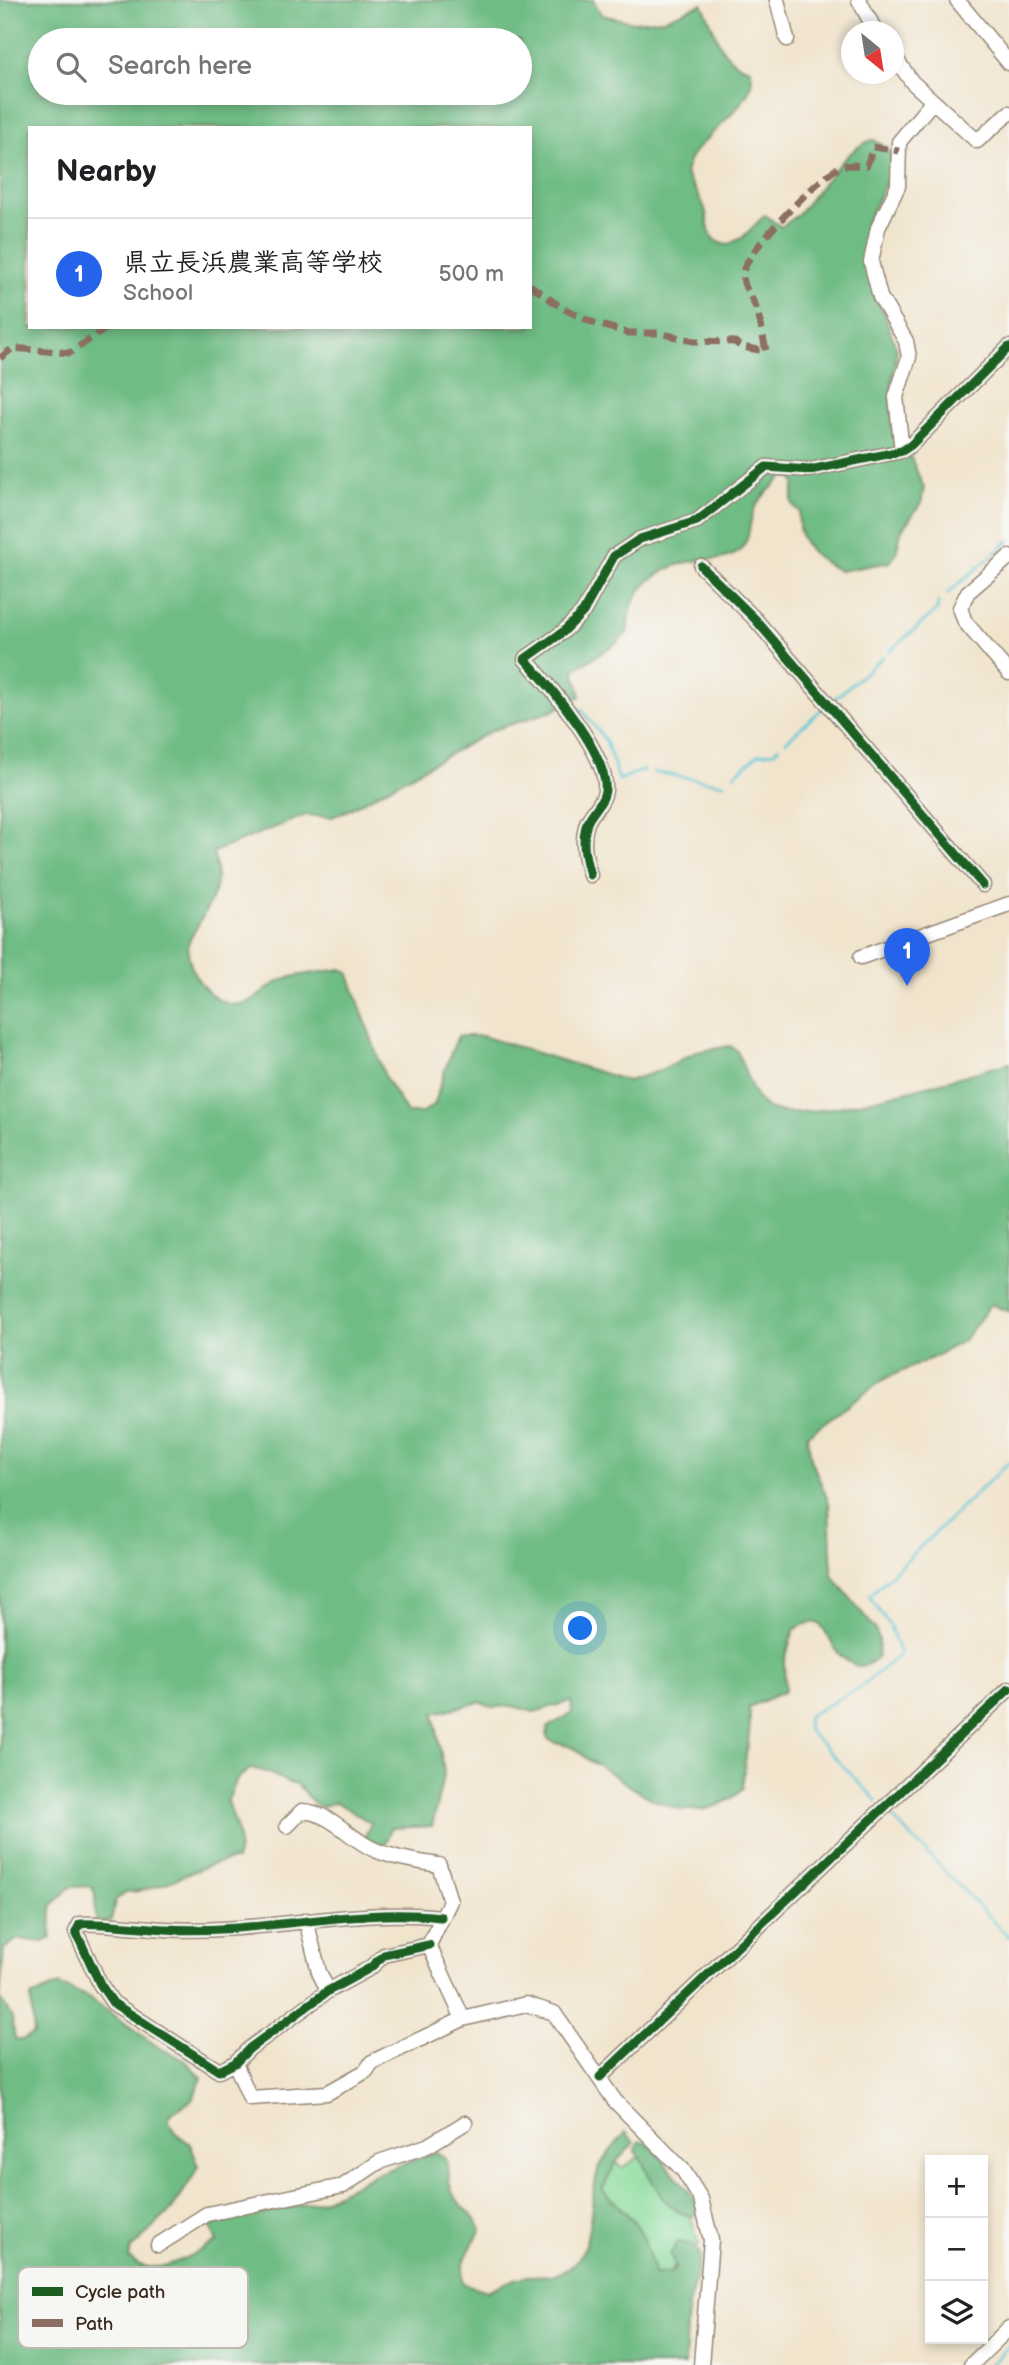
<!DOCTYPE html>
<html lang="en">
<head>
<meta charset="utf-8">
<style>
  body { margin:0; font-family:"Balsamiq Sans","Klee One",sans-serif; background:#f2f2f2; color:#202124 }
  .controls { position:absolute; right:21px; bottom:21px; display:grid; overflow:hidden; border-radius:0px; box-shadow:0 4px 10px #0003 }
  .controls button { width:63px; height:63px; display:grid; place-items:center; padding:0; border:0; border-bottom:2px solid #e0e0e0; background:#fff; color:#202124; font:35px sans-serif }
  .compass { position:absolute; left:841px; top:21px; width:63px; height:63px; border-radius:50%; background:#fff; box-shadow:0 4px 10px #0003; rotate:150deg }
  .you { position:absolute; left:581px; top:1629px; width:24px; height:24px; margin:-18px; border:5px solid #fff; border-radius:50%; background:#1a73e8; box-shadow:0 0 0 10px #1a73e833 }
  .badge { display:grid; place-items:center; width:46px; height:46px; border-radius:50%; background:#2563eb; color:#fff; font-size:23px; font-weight:700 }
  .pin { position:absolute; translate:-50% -58px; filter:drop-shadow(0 2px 4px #0008) }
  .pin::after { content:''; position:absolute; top:37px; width:24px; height:21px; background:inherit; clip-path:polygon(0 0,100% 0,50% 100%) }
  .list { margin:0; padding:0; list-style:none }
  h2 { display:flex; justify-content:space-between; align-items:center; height:91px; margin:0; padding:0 28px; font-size:30px }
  h2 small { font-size:23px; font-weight:400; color:#757577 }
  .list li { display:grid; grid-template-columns:46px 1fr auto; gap:21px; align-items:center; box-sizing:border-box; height:112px; padding:0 28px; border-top:2px solid #e0e0e0 }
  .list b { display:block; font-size:26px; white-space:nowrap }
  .list p { margin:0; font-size:23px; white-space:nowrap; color:#757577 }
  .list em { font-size:23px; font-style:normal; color:#757577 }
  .icon { flex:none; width:38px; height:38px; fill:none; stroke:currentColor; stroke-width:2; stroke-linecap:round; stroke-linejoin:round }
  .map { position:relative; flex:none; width:1009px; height:2365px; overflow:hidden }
  .search { position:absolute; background:#fff; box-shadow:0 4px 10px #0003; left:28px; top:28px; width:504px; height:77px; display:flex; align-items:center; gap:18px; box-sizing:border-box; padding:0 24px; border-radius:38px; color:#757577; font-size:26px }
  .panel { position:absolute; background:#fff; box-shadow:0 4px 10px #0003; left:28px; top:126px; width:504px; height:203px; border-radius:0px }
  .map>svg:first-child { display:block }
  .green { fill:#8bdd9e; stroke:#63845e; stroke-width:2 }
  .forest { fill:#70bc85; stroke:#567352; stroke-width:2; fill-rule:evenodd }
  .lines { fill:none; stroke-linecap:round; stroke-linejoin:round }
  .stream { stroke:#5cc7d6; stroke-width:2.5 }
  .minor-casing { stroke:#968776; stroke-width:17 }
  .minor { stroke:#fff; stroke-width:14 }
  .quiet { stroke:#8d6e63; stroke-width:7; stroke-dasharray:14 7; stroke-linecap:butt }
  .cycleway-casing { stroke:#f6f6f2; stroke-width:13 }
  .cycleway { stroke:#1b5e20; stroke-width:9 }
  .key { fill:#f6f6f2; stroke:#beb9b2; stroke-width:2 }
  .key-label { font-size:19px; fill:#3b2a1e }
</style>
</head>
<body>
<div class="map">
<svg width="1009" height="2365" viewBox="0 0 1009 2365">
  <rect width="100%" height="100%" fill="#f6f6f2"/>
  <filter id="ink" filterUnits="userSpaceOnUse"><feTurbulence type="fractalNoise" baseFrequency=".0143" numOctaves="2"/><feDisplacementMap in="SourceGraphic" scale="14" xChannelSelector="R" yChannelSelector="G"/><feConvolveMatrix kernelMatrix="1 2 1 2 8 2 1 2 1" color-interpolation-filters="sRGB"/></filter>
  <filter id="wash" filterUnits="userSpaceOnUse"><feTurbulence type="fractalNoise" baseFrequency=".00686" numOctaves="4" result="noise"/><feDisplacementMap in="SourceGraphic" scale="28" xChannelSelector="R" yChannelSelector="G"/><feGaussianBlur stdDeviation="1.57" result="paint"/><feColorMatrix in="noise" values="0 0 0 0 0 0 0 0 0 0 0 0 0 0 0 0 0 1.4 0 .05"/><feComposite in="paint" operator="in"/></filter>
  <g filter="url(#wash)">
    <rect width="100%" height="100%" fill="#f1e4cd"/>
    <path class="green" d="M 639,2157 C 653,2178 666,2208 691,2217 L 699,2246 L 696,2248 L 690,2244 L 668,2275 L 655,2276 L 644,2239 L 633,2220 L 602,2190 L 616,2162 L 622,2168 Z"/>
    <path class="forest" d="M 0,0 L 593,0 L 602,15 L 633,22 L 665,19 L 702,4 C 718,32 716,60 750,69 C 763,99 704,134 691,157 C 688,162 687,168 685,173 C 691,184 701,197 705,209 C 710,226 705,241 727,245 L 742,238 L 765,215 L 781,227 C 787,223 794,219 799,213 C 816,195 848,144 874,140 L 887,148 L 895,163 L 866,224 L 864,258 L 897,350 L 891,390 L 892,432 L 911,458 L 924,488 L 921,503 L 901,531 L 896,554 L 890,562 L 840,571 C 815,559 793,540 800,511 C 788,504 792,497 795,484 L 792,477 L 783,476 C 775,485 764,494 757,504 C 747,518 753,541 737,553 C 726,560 712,559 700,560 C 660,565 626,590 628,632 L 617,643 L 574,670 L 581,696 L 552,711 L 493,730 L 348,810 L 332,817 L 306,815 L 213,852 C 222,886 213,897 197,927 C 193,933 188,940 188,947 C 187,973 212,1008 241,1004 C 258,1001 266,987 282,980 C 300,973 322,973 341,969 L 348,972 L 385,1077 L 407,1113 L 422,1113 L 435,1104 C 441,1080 448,1059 458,1036 L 482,1036 L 628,1081 L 659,1071 L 696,1052 L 730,1046 L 737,1051 C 744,1067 752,1098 767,1108 C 798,1128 967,1074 1009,1063 L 1009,1312 L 991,1304 L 964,1340 L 932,1358 L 886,1378 L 807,1435 L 811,1459 L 829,1503 L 832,1575 L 875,1629 L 879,1640 L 878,1657 C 867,1665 862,1670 849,1662 C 821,1646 832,1606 794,1630 L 784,1662 L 785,1691 L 749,1707 C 753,1734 742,1762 743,1789 C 691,1836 644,1795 597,1764 C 585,1762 584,1753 574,1748 C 564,1743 556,1746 547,1738 L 548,1727 L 572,1713 L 571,1701 L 534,1712 L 513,1706 L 492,1707 L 481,1702 L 434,1713 L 444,1772 L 432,1826 L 391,1828 L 384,1847 L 364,1838 L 371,1823 L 336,1802 L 320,1807 L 313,1803 L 297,1784 C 280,1783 269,1768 250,1769 L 237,1779 L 227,1802 C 234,1818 243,1844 236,1860 C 198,1862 165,1892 126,1892 L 115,1901 L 111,1921 L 96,1923 L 95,1893 L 91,1886 L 70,1887 L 52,1905 L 51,1938 L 44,1942 L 18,1939 L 4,1949 L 0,1998 L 12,2018 L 15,2039 L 22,2040 L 34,2034 L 31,1997 L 59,1985 L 88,1997 L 161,2049 L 183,2058 L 202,2078 L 192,2100 L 172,2113 L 168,2120 L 177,2134 L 190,2144 L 199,2167 L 173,2208 L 131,2249 L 129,2258 C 152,2282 194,2253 217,2242 L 210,2225 L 324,2200 L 371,2176 L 434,2153 C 456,2155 444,2180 453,2194 C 462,2207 474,2214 481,2229 C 473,2245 457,2265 464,2284 L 487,2291 C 499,2286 515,2277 528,2276 C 542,2275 556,2277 569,2268 C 595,2252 589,2197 598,2171 C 603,2157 617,2144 626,2132 L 634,2143 L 616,2162 L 602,2190 L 633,2220 L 644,2239 L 655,2275 L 666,2272 L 669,2275 L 676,2268 L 670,2254 L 678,2242 C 690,2244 697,2245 701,2258 L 688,2306 L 685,2365 L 0,2365 ZM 40,40 L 520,40 L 520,93 L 40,93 ZM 30,128 L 530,128 L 530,327 L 30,327 Z
      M 642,2141 L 651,2145 L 693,2197 L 698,2206 L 695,2216 C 663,2215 650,2174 636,2151 L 638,2142 Z"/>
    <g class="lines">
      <path class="stream" d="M 947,594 L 1009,541
        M 890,651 L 937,610 L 938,602
        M 834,699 L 883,657
        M 573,708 L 581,709 L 606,741 L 619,780 L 643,770
        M 786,741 L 823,708
        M 653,772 L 724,784
        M 734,775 L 759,754 L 774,752 L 779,747
        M 877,1801 L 807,1729 L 808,1716 L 860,1687 L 900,1655 L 890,1626 L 869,1596 L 1009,1462
        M 891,1816 L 1009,1937
        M 990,2365 L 1009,2346"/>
    </g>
  </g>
  <g filter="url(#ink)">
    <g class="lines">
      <g class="minor-casing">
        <path id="minor" d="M 777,0 L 787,39
          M 859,0 L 876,32
          M 957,0 L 1009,63
          M 894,56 L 912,82 L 977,141 L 1009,113
          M 902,451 L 896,397 L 909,357 L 906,341 L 880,297 L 871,262 L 878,228 L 898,186 L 899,142 L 932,102
          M 1009,557 L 968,592 L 960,608 L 965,622 L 1009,673
          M 701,566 L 755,619 L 983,885
          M 590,875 C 585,858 581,841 587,823 C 591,813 601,805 604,795 C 615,761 547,683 525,659 L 563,632 L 583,612 L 614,556 L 640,539 L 697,521 L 766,467 L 810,470 L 902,451 L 911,445 L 1009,347
          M 861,957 L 1009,904
          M 287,1826 L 302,1811 C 331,1813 345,1834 369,1847 C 390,1858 416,1861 439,1865 L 450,1901 L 429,1945 L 463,2019
          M 306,1920 L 319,1972 L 328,1991
          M 429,1945 L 384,1955 L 370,1968 L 328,1991 L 250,2048 L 235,2063 L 219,2071 L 113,2003 L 100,1984 L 76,1932 L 80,1924 C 88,1922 151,1928 165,1929 C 257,1935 348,1907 441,1917
          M 235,2063 L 250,2098 L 327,2093 L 366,2071 L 372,2062 L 463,2019 L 526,2004 L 554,2013 L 615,2101 L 683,2170 L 701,2199 L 711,2240 L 701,2365
          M 600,2077 L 1009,1689
          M 158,2245 L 207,2214 L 343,2186 L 379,2162 L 427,2146 L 465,2123
          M 971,2365 L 1009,2328"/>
      </g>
      <use href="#minor" class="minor"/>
      <path class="quiet" d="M 530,285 L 562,308 L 594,323 L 628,333 L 659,333 L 694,341 L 735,342 L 741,347 L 766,351 C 763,337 761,322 756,308 C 752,296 742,287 743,273 C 744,253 821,175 840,167 C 848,163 858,167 867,165 L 873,147 L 899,151
        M 0,358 L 13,348 L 70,353 L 108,327"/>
      <g class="cycleway-casing">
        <path id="cycleway" d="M 701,566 L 755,619 L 983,885
          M 590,875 C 585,858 581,841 587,823 C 591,813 601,805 604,795 C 615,761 547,683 525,659 L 563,632 L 583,612 L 614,556 L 640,539 L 697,521 L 766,467 L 810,470 L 902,451 L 911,445 L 1009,347
          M 429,1945 L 384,1955 L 370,1968 L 328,1991 L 250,2048 L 235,2063 L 219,2071 L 113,2003 L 100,1984 L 76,1932 L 80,1924 C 88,1922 151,1928 165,1929 C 257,1935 348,1907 441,1917
          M 600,2077 L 1009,1689"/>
      </g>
      <use href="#cycleway" class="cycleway"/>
    </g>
  </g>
  <rect x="18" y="2267" width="230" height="81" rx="10" class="key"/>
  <rect x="32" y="2287" width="31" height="9" fill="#1b5e20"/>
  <rect x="32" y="2319" width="31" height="8" fill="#8d6e63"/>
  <g class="key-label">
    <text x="75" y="2298">Cycle path</text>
    <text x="75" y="2330">Path</text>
  </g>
</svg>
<div class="controls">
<button>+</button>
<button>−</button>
<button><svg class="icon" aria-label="layers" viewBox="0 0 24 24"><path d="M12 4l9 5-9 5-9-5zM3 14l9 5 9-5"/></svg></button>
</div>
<svg class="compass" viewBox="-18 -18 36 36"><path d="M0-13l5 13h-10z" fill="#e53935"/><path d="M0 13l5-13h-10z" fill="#757577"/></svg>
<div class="you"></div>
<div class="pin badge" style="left:907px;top:986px">1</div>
<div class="search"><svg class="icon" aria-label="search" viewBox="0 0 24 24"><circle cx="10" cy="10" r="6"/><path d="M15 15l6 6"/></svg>Search here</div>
<section class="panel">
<h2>Nearby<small></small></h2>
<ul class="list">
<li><span class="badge">1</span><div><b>県立長浜農業高等学校</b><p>School</p></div><em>500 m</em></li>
</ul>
</section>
</div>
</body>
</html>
